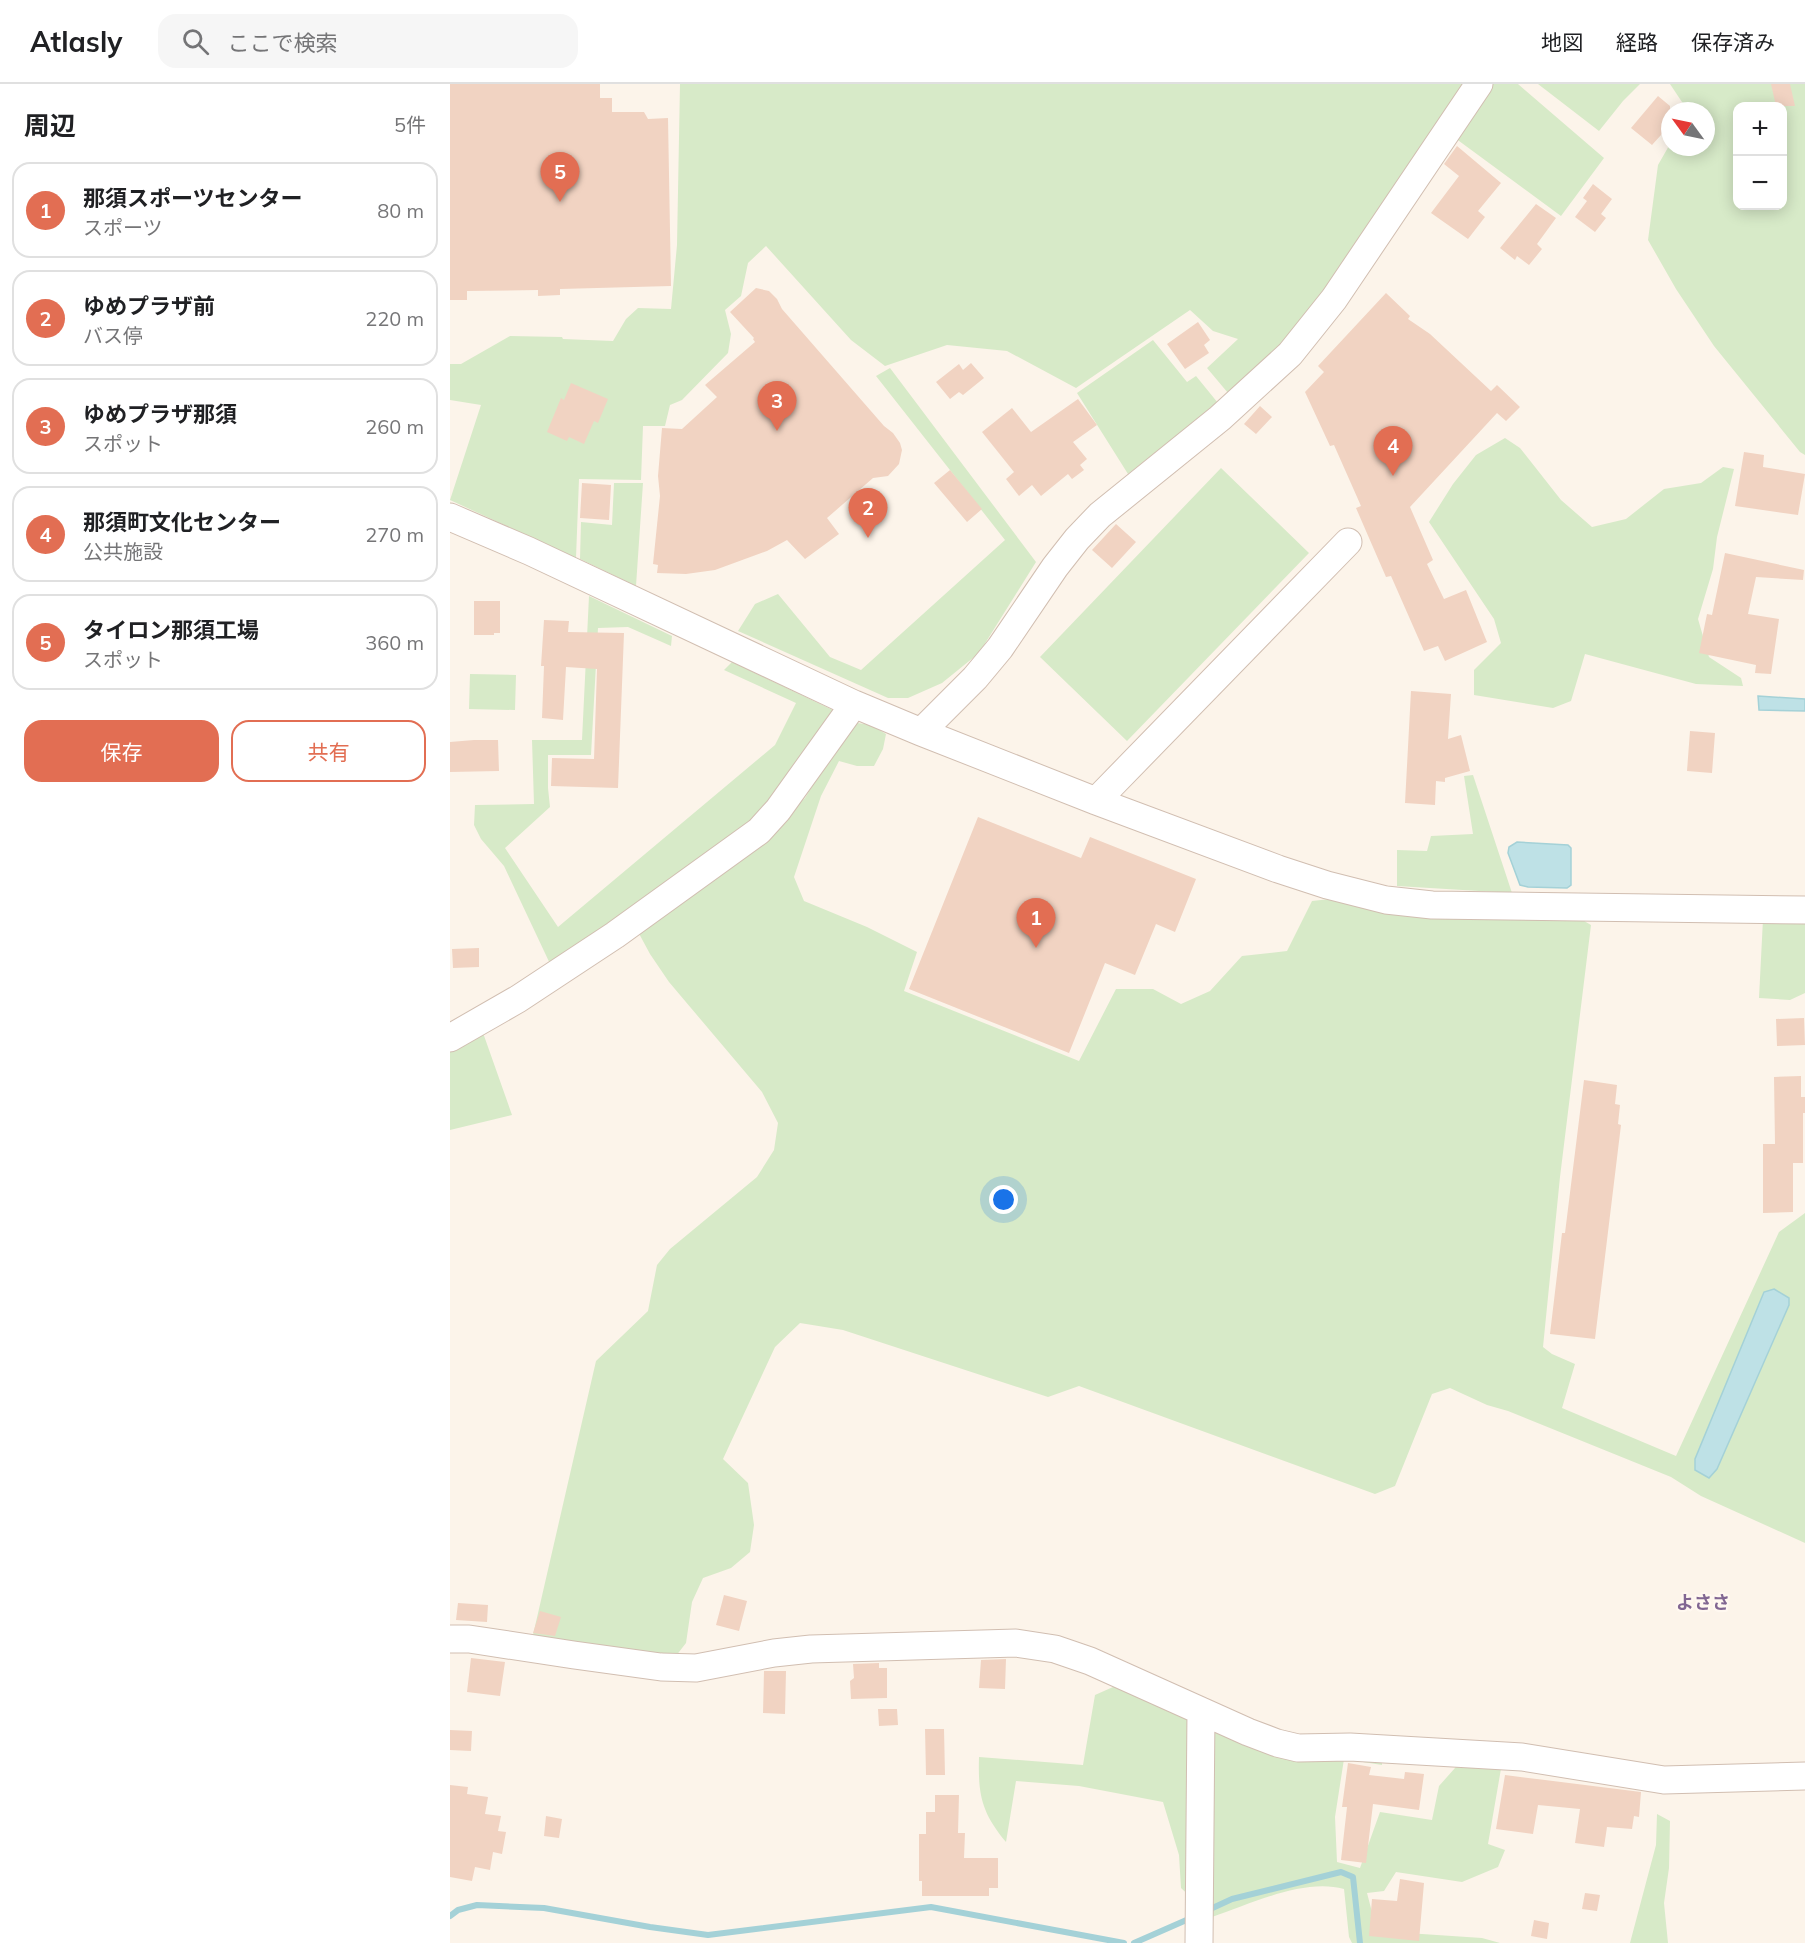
<!DOCTYPE html>
<html lang="ja">
<head>
<meta charset="utf-8">
<style>
  body { margin:0; font-family:Mulish,"Noto Sans JP",sans-serif; background:#f6f6f6; color:#202124 }
  .controls { position:absolute; right:18px; top:18px; display:grid; overflow:hidden; border-radius:12px; box-shadow:0 3px 15px #0003 }
  .controls button { width:54px; height:54px; display:grid; place-items:center; padding:0; border:0; border-bottom:2px solid #e0e0e0; background:#fff; color:#202124; font:30px sans-serif }
  .compass { position:absolute; left:1211px; top:18px; width:54px; height:54px; border-radius:50%; background:#fff; box-shadow:0 3px 15px #0003; rotate:303deg }
  .you { position:absolute; left:554px; top:1116px; width:21px; height:21px; margin:-15px; border:4px solid #fff; border-radius:50%; background:#1a73e8; box-shadow:0 0 0 9px #1a73e833 }
  .badge { display:grid; place-items:center; width:39px; height:39px; border-radius:50%; background:#e26e53; color:#fff; font-size:20px; font-weight:700 }
  .pin { position:absolute; translate:-50% -50px; filter:drop-shadow(0 2px 3px #0008) }
  .pin::after { content:''; position:absolute; top:32px; width:21px; height:18px; background:inherit; clip-path:polygon(0 0,100% 0,50% 100%) }
  .list { margin:0; padding:0; list-style:none }
  h2 { display:flex; justify-content:space-between; align-items:center; height:78px; margin:0; padding:0 24px; font-size:26px }
  h2 small { font-size:20px; font-weight:400; color:#757577 }
  .list li { display:grid; grid-template-columns:39px 1fr auto; gap:18px; align-items:center; box-sizing:border-box; height:96px; margin:0 12px 12px; padding:0 12px; border:2px solid #e0e0e0; border-radius:18px }
  .list b { display:block; font-size:22px; white-space:nowrap }
  .list p { margin:0; font-size:20px; white-space:nowrap; color:#757577 }
  .list em { font-size:20px; font-style:normal; color:#757577 }
  .actions { display:flex; gap:12px; padding:18px 24px }
  .actions a { flex:1; padding:14px 0; border:2px solid #e26e53; border-radius:18px; text-align:center; font-size:21px; color:#e26e53 }
  .actions .main { background:#e26e53; color:#fff }
  .icon { flex:none; width:33px; height:33px; fill:none; stroke:currentColor; stroke-width:2; stroke-linecap:round; stroke-linejoin:round }
  .map { position:relative; flex:none; width:1355px; height:1859px; overflow:hidden }
  header { display:flex; align-items:center; gap:36px; box-sizing:border-box; height:84px; padding:0 30px; background:#fff; border-bottom:2px solid #e0e0e0 }
  header strong { font-size:28px }
  nav { display:flex; gap:33px; margin-inline-start:auto; font-size:21px }
  .search { width:420px; height:54px; background:#f6f6f6; display:flex; align-items:center; gap:15px; box-sizing:border-box; padding:0 21px; border-radius:18px; color:#757577; font-size:22px }
  main { display:flex }
  aside { flex:1; background:#fff }
  .map>svg:first-child { display:block }
  .green { fill:#d7eac8; fill-rule:evenodd }
  .water { fill:#bee1e6; stroke:#a4d1d7; stroke-width:1.5 }
  .lines { fill:none; stroke-linecap:round; stroke-linejoin:round }
  .stream { stroke:#a4d1d7; stroke-width:6 }
  .building { fill:#f1d3c2 }
  .minor-casing { stroke:#d1beb1; stroke-width:29 }
  .minor { stroke:#fff; stroke-width:27 }
  .labels { text-anchor:middle; stroke-width:4.5; stroke-linejoin:round; paint-order:stroke }
  .neighbourhood-label { font-size:18px; font-weight:bold; fill:#816692; stroke:#fff8f0 }
</style>
</head>
<body>
<header>
<strong>Atlasly</strong>
<div class="search"><svg class="icon" aria-label="search" viewBox="0 0 24 24"><circle cx="10" cy="10" r="6"/><path d="M15 15l6 6"/></svg>ここで検索</div>
<nav><a>地図</a><a>経路</a><a>保存済み</a></nav>
</header>
<main>
<aside>
<h2>周辺<small>5件</small></h2>
<ul class="list">
<li><span class="badge">1</span><div><b>那須スポーツセンター</b><p>スポーツ</p></div><em>80 m</em></li>
<li><span class="badge">2</span><div><b>ゆめプラザ前</b><p>バス停</p></div><em>220 m</em></li>
<li><span class="badge">3</span><div><b>ゆめプラザ那須</b><p>スポット</p></div><em>260 m</em></li>
<li><span class="badge">4</span><div><b>那須町文化センター</b><p>公共施設</p></div><em>270 m</em></li>
<li><span class="badge">5</span><div><b>タイロン那須工場</b><p>スポット</p></div><em>360 m</em></li>
</ul>
<div class="actions"><a class="main">保存</a><a>共有</a></div>
</aside>
<div class="map">
<svg width="1355" height="1859" viewBox="0 0 1355 1859">
  <rect width="100%" height="100%" fill="#fcf4ea"/>
  <path class="green" d="M 230,0 L 1015,0 L 871,215 L 837,256 L 778,309 L 757,284 L 788,255 L 763,247 L 740,226 L 626,304 L 557,267 L 497,261 L 435,282 L 401,256 L 316,162 L 298,179 L 291,212 L 275,226 L 281,250 L 278,269 L 232,316 L 220,321 L 215,342 L 193,342 L 191,396 L 129,395 L 126,474 L 0,416 L 31,321 L 0,316 L 0,280 L 11,280 L 60,252 L 112,253 L 113,255 L 163,257 L 176,235 L 188,224 L 221,225 L 227,161 Z
    M 1041,0 L 1068,0 L 1154,74 L 1111,132 L 1005,54 Z
    M 1088,0 L 1190,0 L 1173,17 L 1149,47 Z
    M 1220,0 L 1355,0 L 1355,371 L 1350,368 L 1264,262 L 1226,205 L 1198,156 L 1208,81 L 1220,60 L 1220,63 L 1256,63 L 1256,27 L 1238,27 ZM 1288,22 L 1332,22 L 1332,122 L 1288,122 Z
    M 703,256 L 737,298 L 746,292 L 768,319 L 678,390 L 627,309 Z
    M 440,284 L 586,478 L 529,569 L 492,599 L 458,614 L 438,614 L 288,547 L 305,520 L 328,510 L 380,573 L 411,586 L 555,456 L 426,292 Z
    M 1055,354 L 1070,364 L 1111,416 L 1142,443 L 1176,435 L 1214,405 L 1251,399 L 1273,383 L 1284,385 L 1267,453 L 1263,485 L 1248,535 L 1259,573 L 1291,594 L 1293,602 L 1246,600 L 1135,570 L 1121,617 L 1103,624 L 1024,611 L 1024,586 L 1051,559 L 1044,535 L 979,438 L 1003,400 L 1026,371 Z
    M 771,384 L 859,469 L 677,657 L 590,573 Z
    M 164,399 L 193,399 L 186,502 L 130,475 L 131,438 L 162,441 Z
    M 139,512 L 222,552 L 221,562 L 178,543 L 148,544 L 141,671 L 98,671 L 98,704 L 100,723 L 55,764 L 108,843 L 325,661 L 346,619 L 274,586 L 282,578 L 389,629 L 332,705 L 301,737 L 102,884 L 54,782 L 31,755 L 24,741 L 25,721 L 84,720 L 82,656 L 132,656 Z
    M 20,590 L 66,591 L 65,626 L 19,625 Z
    M 401,638 L 421,641 L 436,650 L 433,665 L 424,682 L 407,682 L 389,677 L 371,712 L 344,793 L 354,817 L 417,843 L 467,868 L 454,907 L 629,977 L 666,905 L 703,905 L 731,920 L 760,907 L 792,872 L 837,867 L 862,817 L 889,814 L 1129,834 L 1141,841 L 1110,1093 L 1093,1263 L 1102,1270 L 1125,1280 L 1112,1324 L 1226,1372 L 1329,1148 L 1355,1129 L 1355,1459 L 1251,1412 L 1221,1393 L 1058,1327 L 1037,1321 L 1000,1304 L 982,1310 L 945,1402 L 925,1410 L 629,1302 L 598,1313 L 393,1246 L 350,1239 L 325,1263 L 273,1375 L 298,1399 L 304,1441 L 300,1468 L 281,1484 L 253,1494 L 242,1518 L 236,1559 L 222,1577 L 83,1551 L 146,1277 L 198,1227 L 207,1181 L 220,1165 L 307,1093 L 324,1066 L 328,1039 L 312,1008 L 219,898 L 200,870 L 186,844 L 284,779 L 355,714 ZM 1339,1221 L 1267,1385 L 1259,1393 Z
    M 1023,691 L 1062,809 L 947,802 L 947,766 L 977,767 L 981,752 L 1023,750 L 1014,692 Z
    M 1313,835 L 1355,836 L 1355,909 L 1340,916 L 1309,914 Z
    M 32,946 L 62,1031 L 0,1046 L 0,964 Z
    M 672,1599 L 728,1627 L 932,1670 L 932,1681 L 894,1675 L 885,1733 L 887,1778 L 910,1784 L 930,1728 L 982,1736 L 989,1702 L 1013,1675 L 1052,1679 L 1038,1760 L 1055,1766 L 1048,1783 L 1012,1798 L 946,1788 L 934,1807 L 917,1809 L 927,1847 L 1032,1854 L 1050,1859 L 902,1859 L 899,1853 L 894,1805 C 853,1794 801,1820 762,1833 L 731,1804 L 729,1771 L 713,1718 L 629,1702 L 566,1697 L 556,1758 C 531,1728 528,1710 529,1673 L 633,1681 L 645,1611 Z
    M 1207,1730 L 1220,1737 L 1219,1784 L 1214,1819 L 1218,1859 L 1180,1859 L 1206,1761 Z"/>
  <path class="water" d="M 1308,612 L 1355,615 L 1355,627 L 1309,626 Z
    M 1067,758 L 1118,761 L 1121,764 L 1121,801 L 1117,804 L 1078,803 L 1070,801 L 1058,769 L 1059,763 Z
    M 1324,1205 L 1339,1214 L 1339,1221 L 1267,1385 L 1259,1394 L 1245,1386 L 1245,1375 L 1314,1208 Z"/>
  <g class="lines">
    <path class="stream" d="M 756,1827 L 782,1815 L 891,1788 L 903,1793 L 910,1859
      M 0,1832 L 8,1826 L 27,1821 L 94,1824 L 200,1843 L 258,1851 L 481,1823 L 674,1859
      M 684,1859 L 741,1834"/>
  </g>
  <path class="building" d="M 0,0 L 150,0 L 150,14 L 162,14 L 162,28 L 194,28 L 198,35 L 218,34 L 221,202 L 110,205 L 110,211 L 88,212 L 88,206 L 17,207 L 17,216 L 0,216 Z
    M 1321,0 L 1340,0 L 1345,22 L 1326,22 Z
    M 1208,12 L 1220,22 L 1220,41 L 1202,61 L 1181,44 Z
    M 1007,62 L 1051,99 L 1028,127 L 1035,133 L 1018,155 L 981,129 L 1009,92 L 994,80 Z
    M 1143,100 L 1162,115 L 1151,130 L 1156,134 L 1145,148 L 1125,133 L 1137,117 L 1133,114 Z
    M 1086,120 L 1106,134 L 1087,160 L 1092,165 L 1079,181 L 1067,172 L 1065,176 L 1050,164 Z
    M 306,204 L 319,207 L 327,215 L 332,225 L 434,342 L 443,349 L 450,359 L 452,366 L 449,380 L 438,392 L 423,394 L 377,434 L 389,450 L 355,475 L 337,456 L 317,467 L 265,486 L 236,490 L 207,489 L 208,481 L 203,480 L 210,412 L 208,392 L 212,344 L 232,345 L 267,313 L 255,301 L 305,258 L 303,255 L 304,254 L 280,228 Z
    M 936,209 L 960,232 L 958,235 L 980,250 L 1041,307 L 1047,301 L 1070,323 L 1056,337 L 1047,329 L 960,423 L 983,476 L 977,480 L 994,515 L 1016,506 L 1037,558 L 995,577 L 988,562 L 974,567 L 941,492 L 936,493 L 906,424 L 911,422 L 884,361 L 880,362 L 855,308 L 874,288 L 868,282 Z
    M 748,238 L 760,256 L 754,261 L 759,269 L 735,285 L 717,260 Z
    M 521,279 L 534,294 L 513,311 L 509,308 L 500,315 L 486,298 L 509,280 L 513,286 Z
    M 121,299 L 158,315 L 148,339 L 144,337 L 134,360 L 119,353 L 117,357 L 97,348 L 111,314 L 114,316 Z
    M 628,315 L 647,341 L 623,358 L 637,375 L 630,381 L 634,386 L 622,395 L 618,390 L 591,412 L 582,401 L 569,412 L 556,395 L 564,388 L 532,348 L 562,324 L 581,348 Z
    M 810,322 L 822,333 L 806,350 L 794,340 Z
    M 1294,368 L 1314,371 L 1313,383 L 1355,390 L 1348,431 L 1285,422 Z
    M 500,386 L 532,425 L 517,438 L 484,399 Z
    M 132,399 L 161,401 L 159,436 L 130,434 Z
    M 666,440 L 686,458 L 662,484 L 642,466 Z
    M 1275,469 L 1354,486 L 1353,496 L 1306,493 L 1298,530 L 1329,535 L 1321,590 L 1305,589 L 1306,581 L 1249,569 L 1257,530 L 1262,531 Z
    M 24,517 L 50,517 L 50,549 L 44,549 L 44,551 L 24,551 Z
    M 94,536 L 119,537 L 118,548 L 174,549 L 168,704 L 101,702 L 102,674 L 144,675 L 147,585 L 116,583 L 113,636 L 92,634 L 94,582 L 91,582 Z
    M 961,607 L 1001,610 L 998,655 L 1011,651 L 1020,687 L 995,694 L 995,698 L 986,697 L 985,721 L 955,719 Z
    M 1240,647 L 1265,649 L 1262,689 L 1237,687 Z
    M 24,656 L 48,656 L 49,687 L 0,688 L 0,658 Z
    M 528,733 L 631,774 L 640,753 L 746,795 L 725,848 L 706,840 L 685,891 L 655,879 L 619,969 L 459,905 Z
    M 29,864 L 29,883 L 3,884 L 2,865 Z
    M 1354,934 L 1355,961 L 1327,962 L 1326,935 Z
    M 1351,992 L 1351,1013 L 1355,1013 L 1355,1029 L 1353,1029 L 1353,1079 L 1343,1079 L 1343,1128 L 1313,1129 L 1313,1060 L 1325,1060 L 1324,993 Z
    M 1134,996 L 1167,1001 L 1165,1020 L 1170,1021 L 1168,1040 L 1171,1041 L 1145,1255 L 1100,1250 L 1112,1149 L 1115,1149 Z
    M 274,1511 L 297,1517 L 289,1547 L 266,1541 Z
    M 8,1519 L 38,1521 L 37,1538 L 6,1536 Z
    M 90,1527 L 111,1533 L 105,1552 L 83,1549 Z
    M 21,1574 L 55,1578 L 50,1612 L 17,1608 Z
    M 556,1575 L 555,1605 L 529,1604 L 531,1576 Z
    M 429,1579 L 429,1584 L 437,1584 L 437,1614 L 401,1615 L 400,1597 L 404,1594 L 403,1580 Z
    M 314,1587 L 336,1587 L 335,1630 L 313,1629 Z
    M 428,1625 L 447,1625 L 448,1641 L 429,1642 Z
    M 475,1645 L 494,1645 L 495,1691 L 476,1691 Z
    M 0,1646 L 22,1647 L 21,1667 L 0,1666 Z
    M 898,1679 L 921,1683 L 919,1691 L 954,1695 L 955,1688 L 974,1690 L 969,1726 L 923,1720 L 916,1779 L 891,1776 L 897,1723 L 892,1723 Z
    M 1055,1691 L 1191,1708 L 1189,1733 L 1184,1732 L 1182,1745 L 1157,1743 L 1154,1763 L 1125,1759 L 1130,1725 L 1088,1721 L 1083,1750 L 1046,1745 Z
    M 0,1701 L 18,1703 L 17,1710 L 38,1713 L 35,1730 L 51,1732 L 48,1747 L 56,1748 L 52,1770 L 43,1768 L 40,1786 L 25,1783 L 22,1797 L 0,1793 Z
    M 485,1711 L 509,1711 L 508,1749 L 515,1749 L 514,1774 L 548,1774 L 548,1804 L 539,1804 L 539,1812 L 472,1812 L 472,1797 L 469,1797 L 469,1750 L 476,1750 L 476,1728 L 485,1728 Z
    M 96,1732 L 112,1735 L 109,1754 L 94,1752 Z
    M 950,1795 L 974,1799 L 969,1857 L 919,1852 L 922,1815 L 947,1817 Z
    M 1135,1809 L 1150,1811 L 1147,1827 L 1132,1825 Z
    M 1084,1836 L 1099,1839 L 1097,1855 L 1081,1852 Z"/>
  <g class="lines">
    <g class="minor-casing">
      <path id="minor" d="M 0,433 L 79,467 L 404,620 L 471,648 L 646,717 L 828,785 L 877,801 L 936,816 L 982,821 L 1355,826
        M 471,648 L 525,594 L 550,564 L 605,483 L 627,455 L 650,431 L 770,334 L 840,270 L 884,215 L 1029,0
        M 646,717 L 898,458
        M 0,954 L 68,915 L 165,851 L 309,747 L 328,726 L 404,620
        M 0,1555 L 19,1555 L 124,1571 L 211,1583 L 246,1584 L 324,1569 L 361,1565 L 566,1559 L 605,1565 L 640,1577 L 798,1648 L 827,1659 L 848,1664 L 900,1663 L 1072,1673 L 1214,1696 L 1355,1692
        M 749,1859 L 751,1627"/>
    </g>
    <use href="#minor" class="minor"/>
  </g>
  <g class="labels">
    <g class="neighbourhood-label">
      <text x="1253" y="1525">よささ</text>
    </g>
  </g>
</svg>
<div class="controls">
<button>+</button>
<button>−</button>
</div>
<svg class="compass" viewBox="-18 -18 36 36"><path d="M0-13l5 13h-10z" fill="#e53935"/><path d="M0 13l5-13h-10z" fill="#757577"/></svg>
<div class="you"></div>
<div class="pin badge" style="left:586px;top:864px">1</div>
<div class="pin badge" style="left:418px;top:454px">2</div>
<div class="pin badge" style="left:327px;top:347px">3</div>
<div class="pin badge" style="left:943px;top:392px">4</div>
<div class="pin badge" style="left:110px;top:118px">5</div>
</div>
</main>
</body>
</html>
